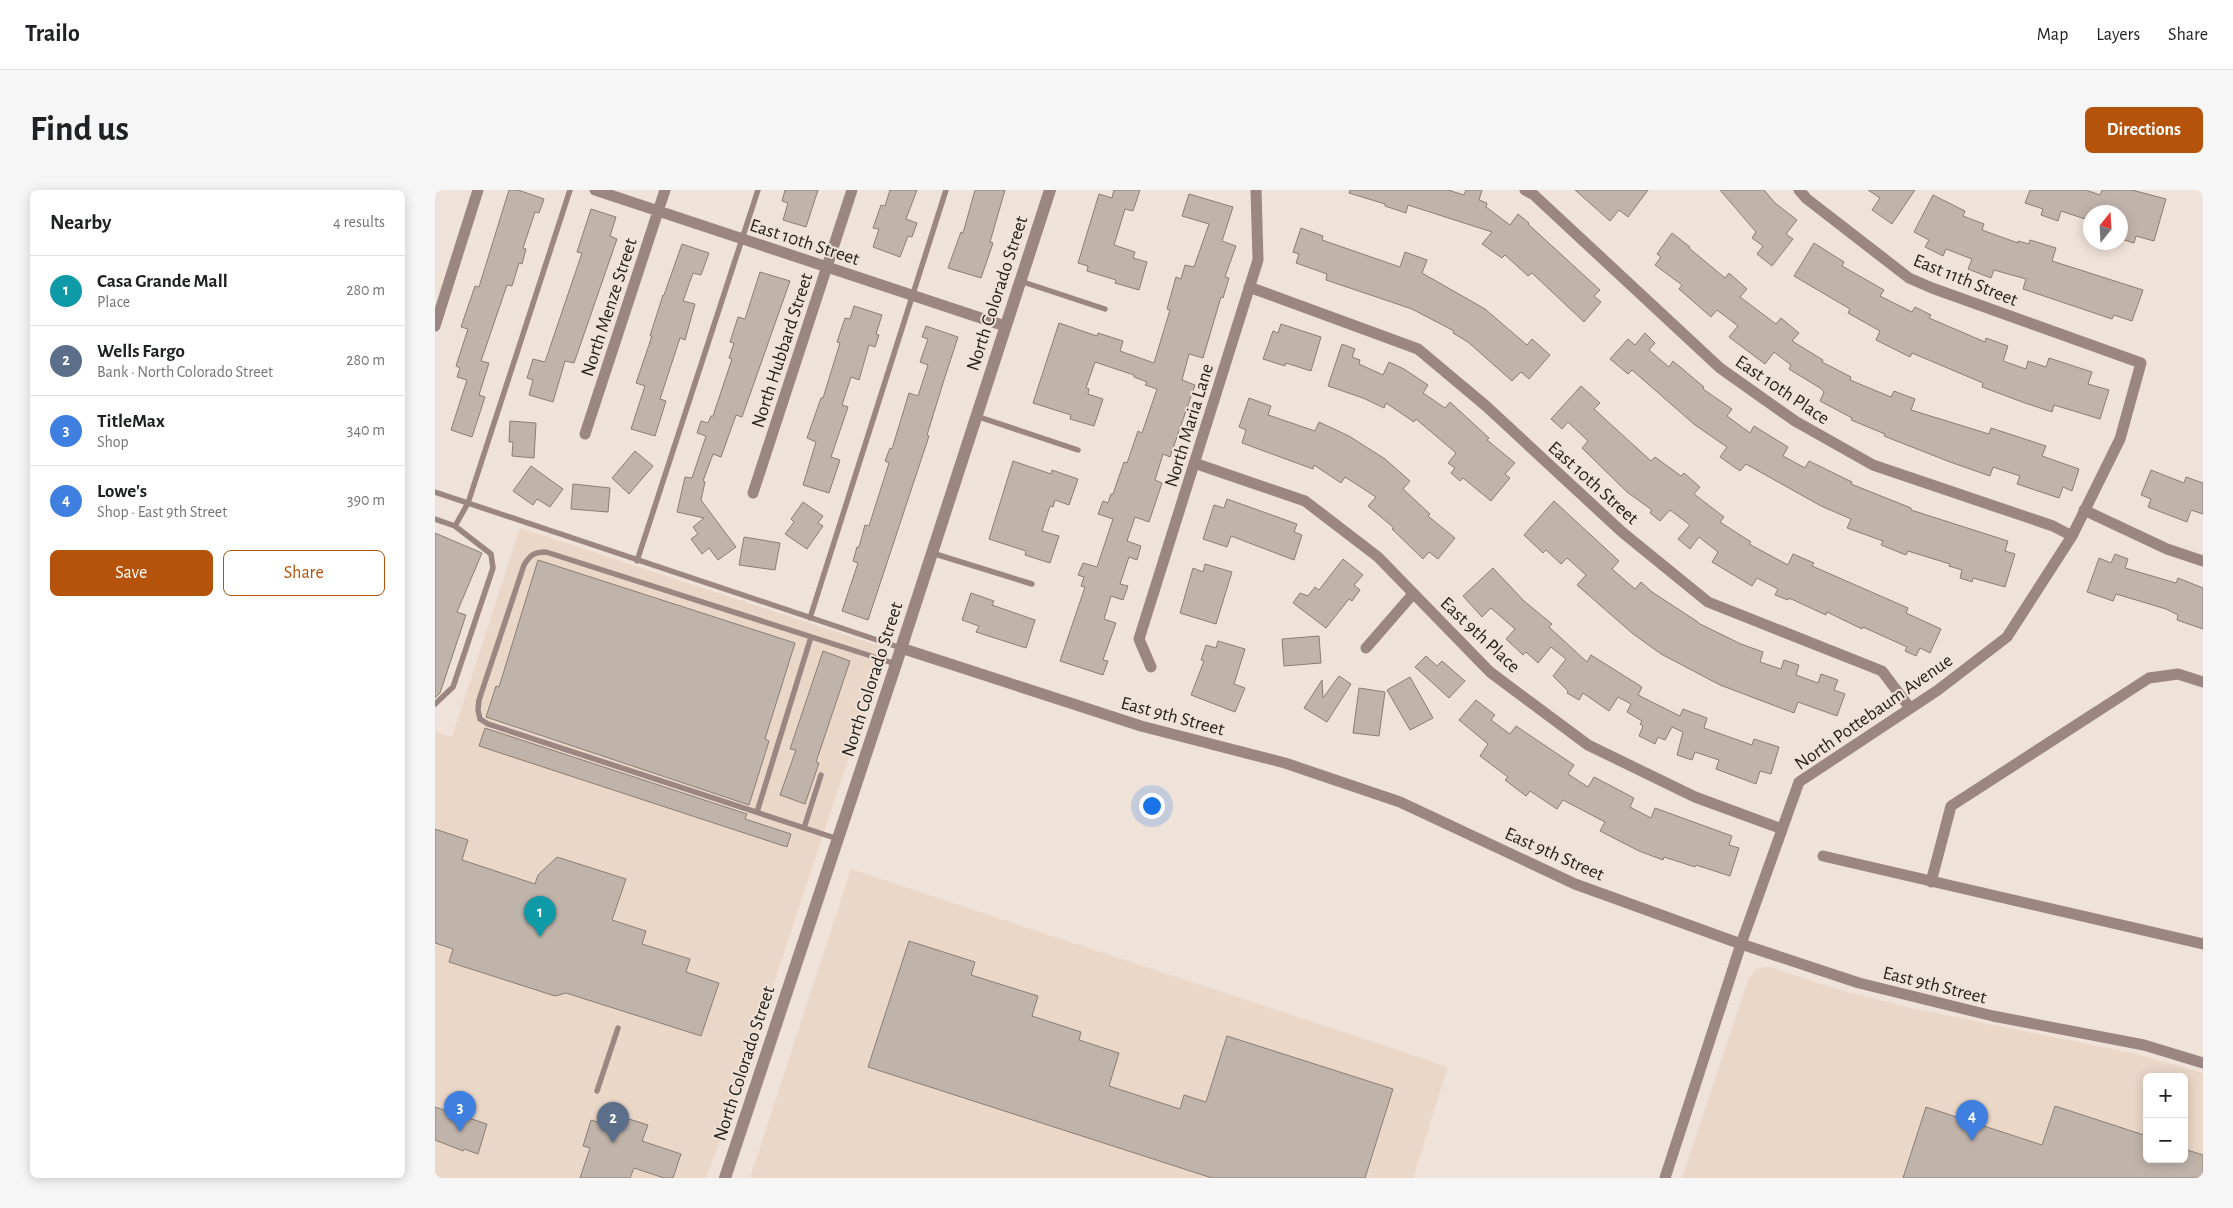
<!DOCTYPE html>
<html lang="en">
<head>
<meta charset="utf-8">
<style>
  body { margin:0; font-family:"Alegreya Sans",sans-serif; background:#f6f6f6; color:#202124 }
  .controls { position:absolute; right:15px; bottom:15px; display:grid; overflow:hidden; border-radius:8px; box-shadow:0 2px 12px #0003 }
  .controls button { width:45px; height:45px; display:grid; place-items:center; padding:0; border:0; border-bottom:1px solid #e0e0e0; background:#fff; color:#202124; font:25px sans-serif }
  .compass { position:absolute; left:1648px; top:15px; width:45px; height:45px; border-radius:50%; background:#fff; box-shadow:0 2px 12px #0003; rotate:18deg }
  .you { position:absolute; left:716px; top:615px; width:18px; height:18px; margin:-12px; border:4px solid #fff; border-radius:50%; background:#1a73e8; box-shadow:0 0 0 8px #1a73e833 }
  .badge { display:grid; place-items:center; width:32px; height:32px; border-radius:50%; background:#b45309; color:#fff; font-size:16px; font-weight:700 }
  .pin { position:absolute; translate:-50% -41px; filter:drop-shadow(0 1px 2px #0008) }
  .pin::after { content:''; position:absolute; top:26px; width:18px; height:15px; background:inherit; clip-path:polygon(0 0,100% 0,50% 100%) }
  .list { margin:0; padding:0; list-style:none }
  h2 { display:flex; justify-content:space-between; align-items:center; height:65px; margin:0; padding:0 20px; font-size:21px }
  h2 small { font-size:16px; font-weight:400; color:#757577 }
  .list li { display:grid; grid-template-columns:32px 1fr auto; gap:15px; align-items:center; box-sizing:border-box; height:70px; padding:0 20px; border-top:1px solid #e0e0e0 }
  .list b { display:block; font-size:19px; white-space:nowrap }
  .list p { margin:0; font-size:16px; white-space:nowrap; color:#757577 }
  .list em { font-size:16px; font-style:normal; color:#757577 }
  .actions { display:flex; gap:10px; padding:15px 20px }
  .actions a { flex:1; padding:11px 0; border:1px solid #b45309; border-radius:8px; text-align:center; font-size:18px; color:#b45309 }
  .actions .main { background:#b45309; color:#fff }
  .map { position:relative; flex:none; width:1768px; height:988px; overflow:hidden; border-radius:8px }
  header { display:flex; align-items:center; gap:30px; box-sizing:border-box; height:70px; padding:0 25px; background:#fff; border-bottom:1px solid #e0e0e0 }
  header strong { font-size:24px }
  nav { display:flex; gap:28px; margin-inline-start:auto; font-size:18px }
  .intro { display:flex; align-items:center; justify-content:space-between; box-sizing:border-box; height:120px; padding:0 30px }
  h1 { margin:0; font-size:35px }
  .button { padding:12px 22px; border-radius:8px; background:#b45309; color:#fff; font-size:18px; font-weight:700 }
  main { display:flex; gap:30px; padding:0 30px }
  aside { flex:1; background:#fff; border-radius:8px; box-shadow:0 2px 12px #0003 }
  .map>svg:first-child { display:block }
  .built { fill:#ead7c8; fill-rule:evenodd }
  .building { fill:#c0b3aa; stroke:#897e75 }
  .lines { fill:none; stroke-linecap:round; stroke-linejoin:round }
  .service { stroke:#9b8682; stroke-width:5.5 }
  .minor { stroke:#9b8682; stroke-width:11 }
  .tertiary { stroke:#9b8682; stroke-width:12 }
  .labels { text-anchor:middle; stroke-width:4; stroke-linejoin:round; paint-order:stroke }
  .street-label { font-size:19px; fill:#26221e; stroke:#efe2d8 }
</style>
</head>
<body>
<header>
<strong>Trailo</strong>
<nav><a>Map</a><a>Layers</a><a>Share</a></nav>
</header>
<div class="intro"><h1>Find us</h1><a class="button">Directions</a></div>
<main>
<aside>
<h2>Nearby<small>4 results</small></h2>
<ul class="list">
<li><span class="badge" style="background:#0f9aa8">1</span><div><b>Casa Grande Mall</b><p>Place</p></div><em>280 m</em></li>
<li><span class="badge" style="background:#5c6f8a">2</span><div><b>Wells Fargo</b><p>Bank · North Colorado Street</p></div><em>280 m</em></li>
<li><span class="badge" style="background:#3f7fe0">3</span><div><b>TitleMax</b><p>Shop</p></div><em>340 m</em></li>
<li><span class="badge" style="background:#3f7fe0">4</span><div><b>Lowe's</b><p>Shop · East 9th Street</p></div><em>390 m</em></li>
</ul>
<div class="actions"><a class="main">Save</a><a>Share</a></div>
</aside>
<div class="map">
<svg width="1768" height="988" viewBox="0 0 1768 988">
  <rect width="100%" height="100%" fill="#efe2d8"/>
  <path class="built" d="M 85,338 L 450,458 L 301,908 L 271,988 L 0,988 L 0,542 L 17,547 Z
    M 416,679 L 1013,877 L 978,988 L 315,988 Z
    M 1333,777 L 1405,800 L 1476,818 L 1701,864 L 1768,883 L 1768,988 L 1247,988 L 1314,788 L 1322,778 ZM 1712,887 L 1749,887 L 1749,969 L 1712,969 Z"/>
  <path class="building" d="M 74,0 L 83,0 L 109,9 L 104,23 L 100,22 L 88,58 L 91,59 L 87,74 L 84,73 L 77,96 L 72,95 L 46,171 L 54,173 L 44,205 L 50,207 L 37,247 L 16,240 L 32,190 L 22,187 L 25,178 L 21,176 L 33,139 L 26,137 L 40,96 L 44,97 Z
    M 350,0 L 383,0 L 371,37 L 348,30 L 353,13 L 347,11 Z
    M 455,0 L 482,0 L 471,29 L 482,33 L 477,47 L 473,46 L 465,67 L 438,57 L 444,39 L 438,38 L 446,15 L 450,16 Z
    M 540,0 L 570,0 L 555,52 L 558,53 L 546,88 L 513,78 L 526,42 L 528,43 Z
    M 679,0 L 705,0 L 698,21 L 690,19 L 679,55 L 700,62 L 698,68 L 712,72 L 704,100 L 680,93 L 681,90 L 652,81 L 653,76 L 643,73 L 664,4 L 677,8 Z
    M 915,0 L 1013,0 L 1029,5 L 1031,0 L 1047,0 L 1044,10 L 1052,13 L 1051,17 L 1075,35 L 1083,24 L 1094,33 L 1093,34 L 1165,100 L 1159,106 L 1166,112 L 1149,132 L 1097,83 L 1093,86 L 1070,65 L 1067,68 L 1047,54 L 1057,42 L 973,15 L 971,23 L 950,16 L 950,14 L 914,3 Z
    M 1140,0 L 1213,0 L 1193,27 L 1184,20 L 1175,31 Z
    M 1285,0 L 1329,0 L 1340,13 L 1362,30 L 1351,44 L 1358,49 L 1337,76 L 1322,64 L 1328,56 L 1317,48 L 1321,42 Z
    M 1433,0 L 1480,0 L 1457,34 L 1437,20 L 1445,8 Z
    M 1595,0 L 1651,0 L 1665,5 L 1667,0 L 1697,0 L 1731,9 L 1719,51 L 1701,46 L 1699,53 L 1686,49 L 1686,22 L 1656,22 L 1656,31 L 1626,21 L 1623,31 L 1606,25 L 1608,19 L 1590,13 Z
    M 754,4 L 798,17 L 787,51 L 801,56 L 790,87 L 794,88 L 788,108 L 786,107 L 768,168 L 754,164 L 747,190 L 760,195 L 735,267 L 728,264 L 720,290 L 727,293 L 714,332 L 700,327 L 692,351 L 706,356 L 702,370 L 694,367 L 685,394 L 693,396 L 688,410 L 676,406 L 669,429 L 681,433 L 668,470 L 673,471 L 668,485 L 625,471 L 650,397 L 646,396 L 649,387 L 643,385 L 648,373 L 662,377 L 678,329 L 663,324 L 668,311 L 673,313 L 676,304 L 678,304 L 689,272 L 692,273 L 703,241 L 707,243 L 722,199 L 710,195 L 712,192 L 699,187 L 699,185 L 660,172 L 651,198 L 654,199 L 653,204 L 668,209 L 659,236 L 635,229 L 636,225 L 598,213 L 624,133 L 662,146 L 663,143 L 688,151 L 685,161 L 719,173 L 735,120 L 732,119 L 741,87 L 746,89 L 750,75 L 759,77 L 774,34 L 747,26 Z
    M 1498,5 L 1530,21 L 1528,26 L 1549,34 L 1547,40 L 1583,53 L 1583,51 L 1594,54 L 1595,50 L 1621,58 L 1617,71 L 1708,100 L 1697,131 L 1679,125 L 1677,129 L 1588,99 L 1591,89 L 1559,80 L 1556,88 L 1533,79 L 1537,69 L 1511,59 L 1508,66 L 1490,57 L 1494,50 L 1479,42 Z
    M 156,19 L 181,27 L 175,46 L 182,49 L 139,173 L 130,171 L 118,212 L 94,205 L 98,190 L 92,188 L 98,169 L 110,172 L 147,63 L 142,62 Z
    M 866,38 L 888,46 L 887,50 L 965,77 L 970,62 L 992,70 L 987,83 L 1050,119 L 1092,155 L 1097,149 L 1115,165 L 1094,189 L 1086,182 L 1077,191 L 1033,152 L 1018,143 L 1019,141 L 977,119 L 891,90 L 892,84 L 861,73 L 864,64 L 858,62 Z
    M 1237,43 L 1255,57 L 1254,58 L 1290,88 L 1294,83 L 1312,99 L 1305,107 L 1341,134 L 1346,128 L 1364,143 L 1357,151 L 1388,170 L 1387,172 L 1416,187 L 1415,190 L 1456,207 L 1459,201 L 1480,209 L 1476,220 L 1554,244 L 1556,238 L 1611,256 L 1607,266 L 1644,279 L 1637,301 L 1628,297 L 1624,308 L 1582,294 L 1585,286 L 1558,277 L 1555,286 L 1515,272 L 1449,246 L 1450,244 L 1416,230 L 1417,228 L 1385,211 L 1389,202 L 1385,198 L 1354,179 L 1356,175 L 1339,162 L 1330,174 L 1294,147 L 1303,136 L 1282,120 L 1276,127 L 1244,99 L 1247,95 L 1220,75 L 1226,67 L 1222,64 Z
    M 1379,53 L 1409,72 L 1407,76 L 1449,100 L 1445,106 L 1477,122 L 1480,117 L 1496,125 L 1494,128 L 1550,152 L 1551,148 L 1573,156 L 1568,171 L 1591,179 L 1593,171 L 1611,177 L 1614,168 L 1657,182 L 1653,194 L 1674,200 L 1665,229 L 1619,215 L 1617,222 L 1590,213 L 1547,197 L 1548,193 L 1477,163 L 1475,167 L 1441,150 L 1445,141 L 1413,123 L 1415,119 L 1359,86 Z
    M 247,54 L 274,63 L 266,85 L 258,83 L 248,111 L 260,114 L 250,150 L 245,148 L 225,209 L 231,211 L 220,246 L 196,239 L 210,196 L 201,193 L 217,146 L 215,146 L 228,105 L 229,105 Z
    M 325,82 L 355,91 L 307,227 L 301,225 L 286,267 L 278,264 L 268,291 L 270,292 L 266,310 L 301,357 L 283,370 L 274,358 L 267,364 L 256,349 L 263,344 L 258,337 L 269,328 L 242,322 L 250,287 L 257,288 L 271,246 L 262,243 L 266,231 L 273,233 L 276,226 L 278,226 L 297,169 L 294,168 L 299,153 L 295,152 L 303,127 L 310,129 Z
    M 419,116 L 447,125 L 441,144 L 444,145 L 440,157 L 434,155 L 424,190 L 416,187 L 407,215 L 413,217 L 396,267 L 405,270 L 394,303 L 368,295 L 381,252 L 372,248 L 386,208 L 388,208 L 405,153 L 402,152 L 410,128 L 415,129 Z
    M 846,134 L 886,147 L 876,181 L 851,173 L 850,176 L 828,169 L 838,141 L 843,143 Z
    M 491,136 L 523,147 L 508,193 L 492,245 L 494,246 L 433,430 L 407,421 L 423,373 L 418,371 L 422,357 L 424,357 L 430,335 L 434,336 L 454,273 L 450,271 L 455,258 L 457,259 L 474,203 L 483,206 L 493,175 L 485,172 L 493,149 L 487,147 Z
    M 1210,143 L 1220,153 L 1214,160 L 1234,177 L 1238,171 L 1269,197 L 1268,199 L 1297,219 L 1292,226 L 1315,243 L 1319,236 L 1353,257 L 1348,266 L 1370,278 L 1374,271 L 1417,292 L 1416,294 L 1476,318 L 1476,320 L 1573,351 L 1570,361 L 1580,364 L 1570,397 L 1538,388 L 1537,392 L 1525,388 L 1527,380 L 1514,376 L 1515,374 L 1473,361 L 1471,365 L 1446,355 L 1448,351 L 1412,338 L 1416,329 L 1386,316 L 1311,274 L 1305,281 L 1285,267 L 1292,257 L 1260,235 L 1197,180 L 1193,184 L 1175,169 L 1193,149 L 1200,155 Z
    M 907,154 L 920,159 L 917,167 L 925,170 L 924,174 L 948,185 L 954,172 L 969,179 L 993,195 L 988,203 L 1010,218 L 1015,212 L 1054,248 L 1052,250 L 1080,273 L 1070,284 L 1075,288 L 1056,311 L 1028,288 L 1025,291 L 1016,283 L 1020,278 L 1013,273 L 1021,263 L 981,229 L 979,232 L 951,213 L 949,218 L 928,208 L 893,196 Z
    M 1146,196 L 1165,213 L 1159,219 L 1216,271 L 1220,267 L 1246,286 L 1249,283 L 1265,297 L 1259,304 L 1289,327 L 1285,332 L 1316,352 L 1314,354 L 1353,375 L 1358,364 L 1379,373 L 1377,376 L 1473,418 L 1471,423 L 1506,439 L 1495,463 L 1485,458 L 1481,466 L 1470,461 L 1472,457 L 1428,437 L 1427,439 L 1392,422 L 1391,425 L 1354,408 L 1353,410 L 1340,405 L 1343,399 L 1322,388 L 1317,396 L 1277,372 L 1283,362 L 1264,347 L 1255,359 L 1243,349 L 1255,335 L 1235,320 L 1225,331 L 1215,323 L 1217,320 L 1192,302 L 1147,258 L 1153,251 L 1133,232 L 1127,239 L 1116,229 Z
    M 814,208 L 836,216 L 833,225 L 880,241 L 884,232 L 914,246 L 950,269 L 975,291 L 968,299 L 995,324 L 993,326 L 1020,348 L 1003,369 L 994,362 L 988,369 L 957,339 L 959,338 L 933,316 L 941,307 L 910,287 L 906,293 L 879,275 L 878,279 L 807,253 L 811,240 L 804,237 Z
    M 75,231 L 101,233 L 99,268 L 77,266 L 78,252 L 74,252 Z
    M 200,261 L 218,276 L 194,304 L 177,288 Z
    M 578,271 L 616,284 L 617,280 L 643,289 L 634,315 L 620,310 L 618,317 L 615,316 L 607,341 L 624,346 L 615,373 L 590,365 L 591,361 L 554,349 Z
    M 96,276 L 128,299 L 115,317 L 102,309 L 98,315 L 78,301 Z
    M 1716,280 L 1749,293 L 1751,287 L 1768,293 L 1768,324 L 1756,320 L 1752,332 L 1713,317 L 1716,309 L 1706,305 Z
    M 138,294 L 175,298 L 173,322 L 136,319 Z
    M 792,309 L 862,334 L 859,342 L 867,345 L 859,370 L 796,346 L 792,357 L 768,349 L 779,315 L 789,318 Z
    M 1119,311 L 1184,371 L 1177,379 L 1200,399 L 1206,392 L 1217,402 L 1263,432 L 1263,433 L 1306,454 L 1328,462 L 1325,472 L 1346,479 L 1349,470 L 1364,475 L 1361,485 L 1383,493 L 1386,484 L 1403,490 L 1399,500 L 1410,504 L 1402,526 L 1363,512 L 1359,523 L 1285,495 L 1226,464 L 1197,443 L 1142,395 L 1151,385 L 1132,368 L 1126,374 L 1111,360 L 1108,363 L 1089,345 Z
    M 368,312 L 388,326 L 383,333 L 388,336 L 372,359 L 350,344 L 359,332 L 356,329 Z
    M 0,343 L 47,363 L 22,422 L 31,425 L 5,503 L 0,508 Z
    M 309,347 L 345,353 L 340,380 L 304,375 Z
    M 1680,364 L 1693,369 L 1690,378 L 1741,393 L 1743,388 L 1768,398 L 1768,439 L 1742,430 L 1743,425 L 1731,419 L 1681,404 L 1678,411 L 1652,402 L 1664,368 L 1676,373 Z
    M 908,369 L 928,385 L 919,395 L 925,400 L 917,411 L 914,409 L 891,438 L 858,413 L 865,403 L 873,406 L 880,397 L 884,400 Z
    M 103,370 L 360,453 L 330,549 L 334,551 L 314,615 L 51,527 L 61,496 L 64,497 Z
    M 770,374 L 797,382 L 781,434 L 745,423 L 758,378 L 768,382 Z
    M 1058,378 L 1089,411 L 1117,434 L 1114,437 L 1152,472 L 1156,465 L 1207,497 L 1203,505 L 1245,526 L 1248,519 L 1272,528 L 1269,538 L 1317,555 L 1319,549 L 1344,557 L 1336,584 L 1325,581 L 1321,594 L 1281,579 L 1284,570 L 1260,562 L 1257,570 L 1242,565 L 1248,542 L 1237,537 L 1230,550 L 1223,547 L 1220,554 L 1204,546 L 1208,536 L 1205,534 L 1207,531 L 1192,522 L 1196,514 L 1183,507 L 1174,521 L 1148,503 L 1144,510 L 1132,503 L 1133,501 L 1118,486 L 1131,469 L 1116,457 L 1103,473 L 1091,462 L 1088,465 L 1071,449 L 1080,439 L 1056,418 L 1047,427 L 1028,406 Z
    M 536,403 L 559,411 L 557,415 L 600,430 L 591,458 L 541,442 L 544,436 L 527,430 Z
    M 884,446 L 886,473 L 849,476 L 847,449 Z
    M 783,451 L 810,459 L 799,494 L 810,498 L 800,522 L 756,505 L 769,471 L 766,470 L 771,455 L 781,458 Z
    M 388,461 L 415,471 L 381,572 L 384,573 L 370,614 L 345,605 L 361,560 L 355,559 Z
    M 991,466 L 1002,476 L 1007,471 L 1030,491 L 1014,508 L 980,477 Z
    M 904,486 L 916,494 L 892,532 L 869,518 L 887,490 L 888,508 Z
    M 975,487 L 998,528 L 975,540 L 952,500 Z
    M 924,498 L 950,502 L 944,546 L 918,543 Z
    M 1041,510 L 1060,525 L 1056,530 L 1075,544 L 1081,536 L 1139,575 L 1133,584 L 1153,597 L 1159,587 L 1199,608 L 1195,617 L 1216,628 L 1220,618 L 1297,646 L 1294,655 L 1304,658 L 1295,686 L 1261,675 L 1260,677 L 1229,667 L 1228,670 L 1204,661 L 1165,641 L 1170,632 L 1128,610 L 1122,619 L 1095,601 L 1091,606 L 1070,590 L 1073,587 L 1045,566 L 1053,554 L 1024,530 Z
    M 50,538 L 312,624 L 310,629 L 356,644 L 352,657 L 44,556 Z
    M 0,639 L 33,650 L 27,670 L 100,694 L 103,685 L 122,667 L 191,689 L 177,730 L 211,741 L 207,754 L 255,769 L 251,782 L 284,793 L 266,846 L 131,803 L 120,806 L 14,772 L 18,759 L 0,753 Z
    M 474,751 L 540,772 L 536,785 L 603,806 L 597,826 L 646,842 L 644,850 L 684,863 L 674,896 L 745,919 L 749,905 L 771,912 L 792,846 L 958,899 L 930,988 L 777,988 L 433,877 Z
    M 1620,916 L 1712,946 L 1712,969 L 1749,969 L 1749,959 L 1768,965 L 1768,988 L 1468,988 L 1491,917 L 1607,955 Z
    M 0,917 L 52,934 L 43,964 L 29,959 L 28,961 L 0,950 Z
    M 172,922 L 213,935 L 207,951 L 246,964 L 238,988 L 229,988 L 199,978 L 195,988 L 145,988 L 155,958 L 148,956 L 156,930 L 168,934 Z"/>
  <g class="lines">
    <path class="service" d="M 585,91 L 670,119
      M 541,226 L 643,260
      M 0,302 L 466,458
      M 0,329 L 20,336 L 56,364 L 58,378 L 18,497 L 0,514
      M 20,336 L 33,313 L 135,0
      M 497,363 L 597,394
      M 202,371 L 323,0
      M 375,428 L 511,0
      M 322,622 L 376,447
      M 369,638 L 386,585
      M 403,649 L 53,534 L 45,529 L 43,520 L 44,510 L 89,375 C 95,365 99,362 111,362 L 461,474
      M 162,901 L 183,838"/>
    <path class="minor" d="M 160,0 L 570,136
      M 1090,0 L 1099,5 L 1285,178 L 1360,231 L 1438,275 L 1618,336 L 1637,346
      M 814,97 L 983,159 L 1051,216 L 1187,342 L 1273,412 L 1447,481 L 1475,518
      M 0,136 L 43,0
      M 150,244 L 230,0
      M 759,273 L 870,311 L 943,367 L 1055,482 L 1153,555 L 1260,607 L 1347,639
      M 318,303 L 417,0
      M 1649,320 L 1732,359 L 1768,371
      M 466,458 L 706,536 L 850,573 L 965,612 L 1140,694 L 1306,754 L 1424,793 L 1558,826 L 1709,855 L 1768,873
      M 931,458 L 978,404
      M 716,477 L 704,449 L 823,70 L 821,0
      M 1388,666 L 1768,754
      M 1496,692 L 1516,616 L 1714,488 L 1743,484 L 1768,492
      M 1230,988 L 1306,754 L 1364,592 L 1503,500 L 1572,447 L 1637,346 L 1685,249 L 1706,173 L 1497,98 L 1474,88 L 1372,9 L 1364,0"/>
    <path class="tertiary" d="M 290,988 L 461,474 L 615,0"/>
  </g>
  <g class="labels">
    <g class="street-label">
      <text transform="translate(370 51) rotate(18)" y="7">East 10th Street</text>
      <text transform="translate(1531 89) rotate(22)" y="7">East 11th Street</text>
      <text transform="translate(561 103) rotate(-72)" y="7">North Colorado Street</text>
      <text transform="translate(173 117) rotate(-72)" y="7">North Menze Street</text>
      <text transform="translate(346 160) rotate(-72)" y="7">North Hubbard Street</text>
      <text transform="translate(1348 199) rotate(34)" y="7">East 10th Place</text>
      <text transform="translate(753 235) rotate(-73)" y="7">North Maria Lane</text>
      <text transform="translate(1159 292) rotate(42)" y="7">East 10th Street</text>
      <text transform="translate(1046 444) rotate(43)" y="7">East 9th Place</text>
      <text transform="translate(436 489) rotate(-72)" y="7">North Colorado Street</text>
      <text transform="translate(1438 521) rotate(-35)" y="7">North Pottebaum Avenue</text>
      <text transform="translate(738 525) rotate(15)" y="7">East 9th Street</text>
      <text transform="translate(1120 663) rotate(24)" y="7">East 9th Street</text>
      <text transform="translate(1500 794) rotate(14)" y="7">East 9th Street</text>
      <text transform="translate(308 873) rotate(-72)" y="7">North Colorado Street</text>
    </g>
  </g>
</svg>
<div class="controls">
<button>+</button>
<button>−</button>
</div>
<svg class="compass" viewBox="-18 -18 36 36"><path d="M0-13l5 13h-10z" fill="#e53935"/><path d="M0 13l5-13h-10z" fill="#757577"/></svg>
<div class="you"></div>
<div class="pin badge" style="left:105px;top:747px;background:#0f9aa8">1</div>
<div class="pin badge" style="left:178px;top:953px;background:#5c6f8a">2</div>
<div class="pin badge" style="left:25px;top:942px;background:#3f7fe0">3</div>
<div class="pin badge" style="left:1537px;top:951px;background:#3f7fe0">4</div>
</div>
</main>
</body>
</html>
